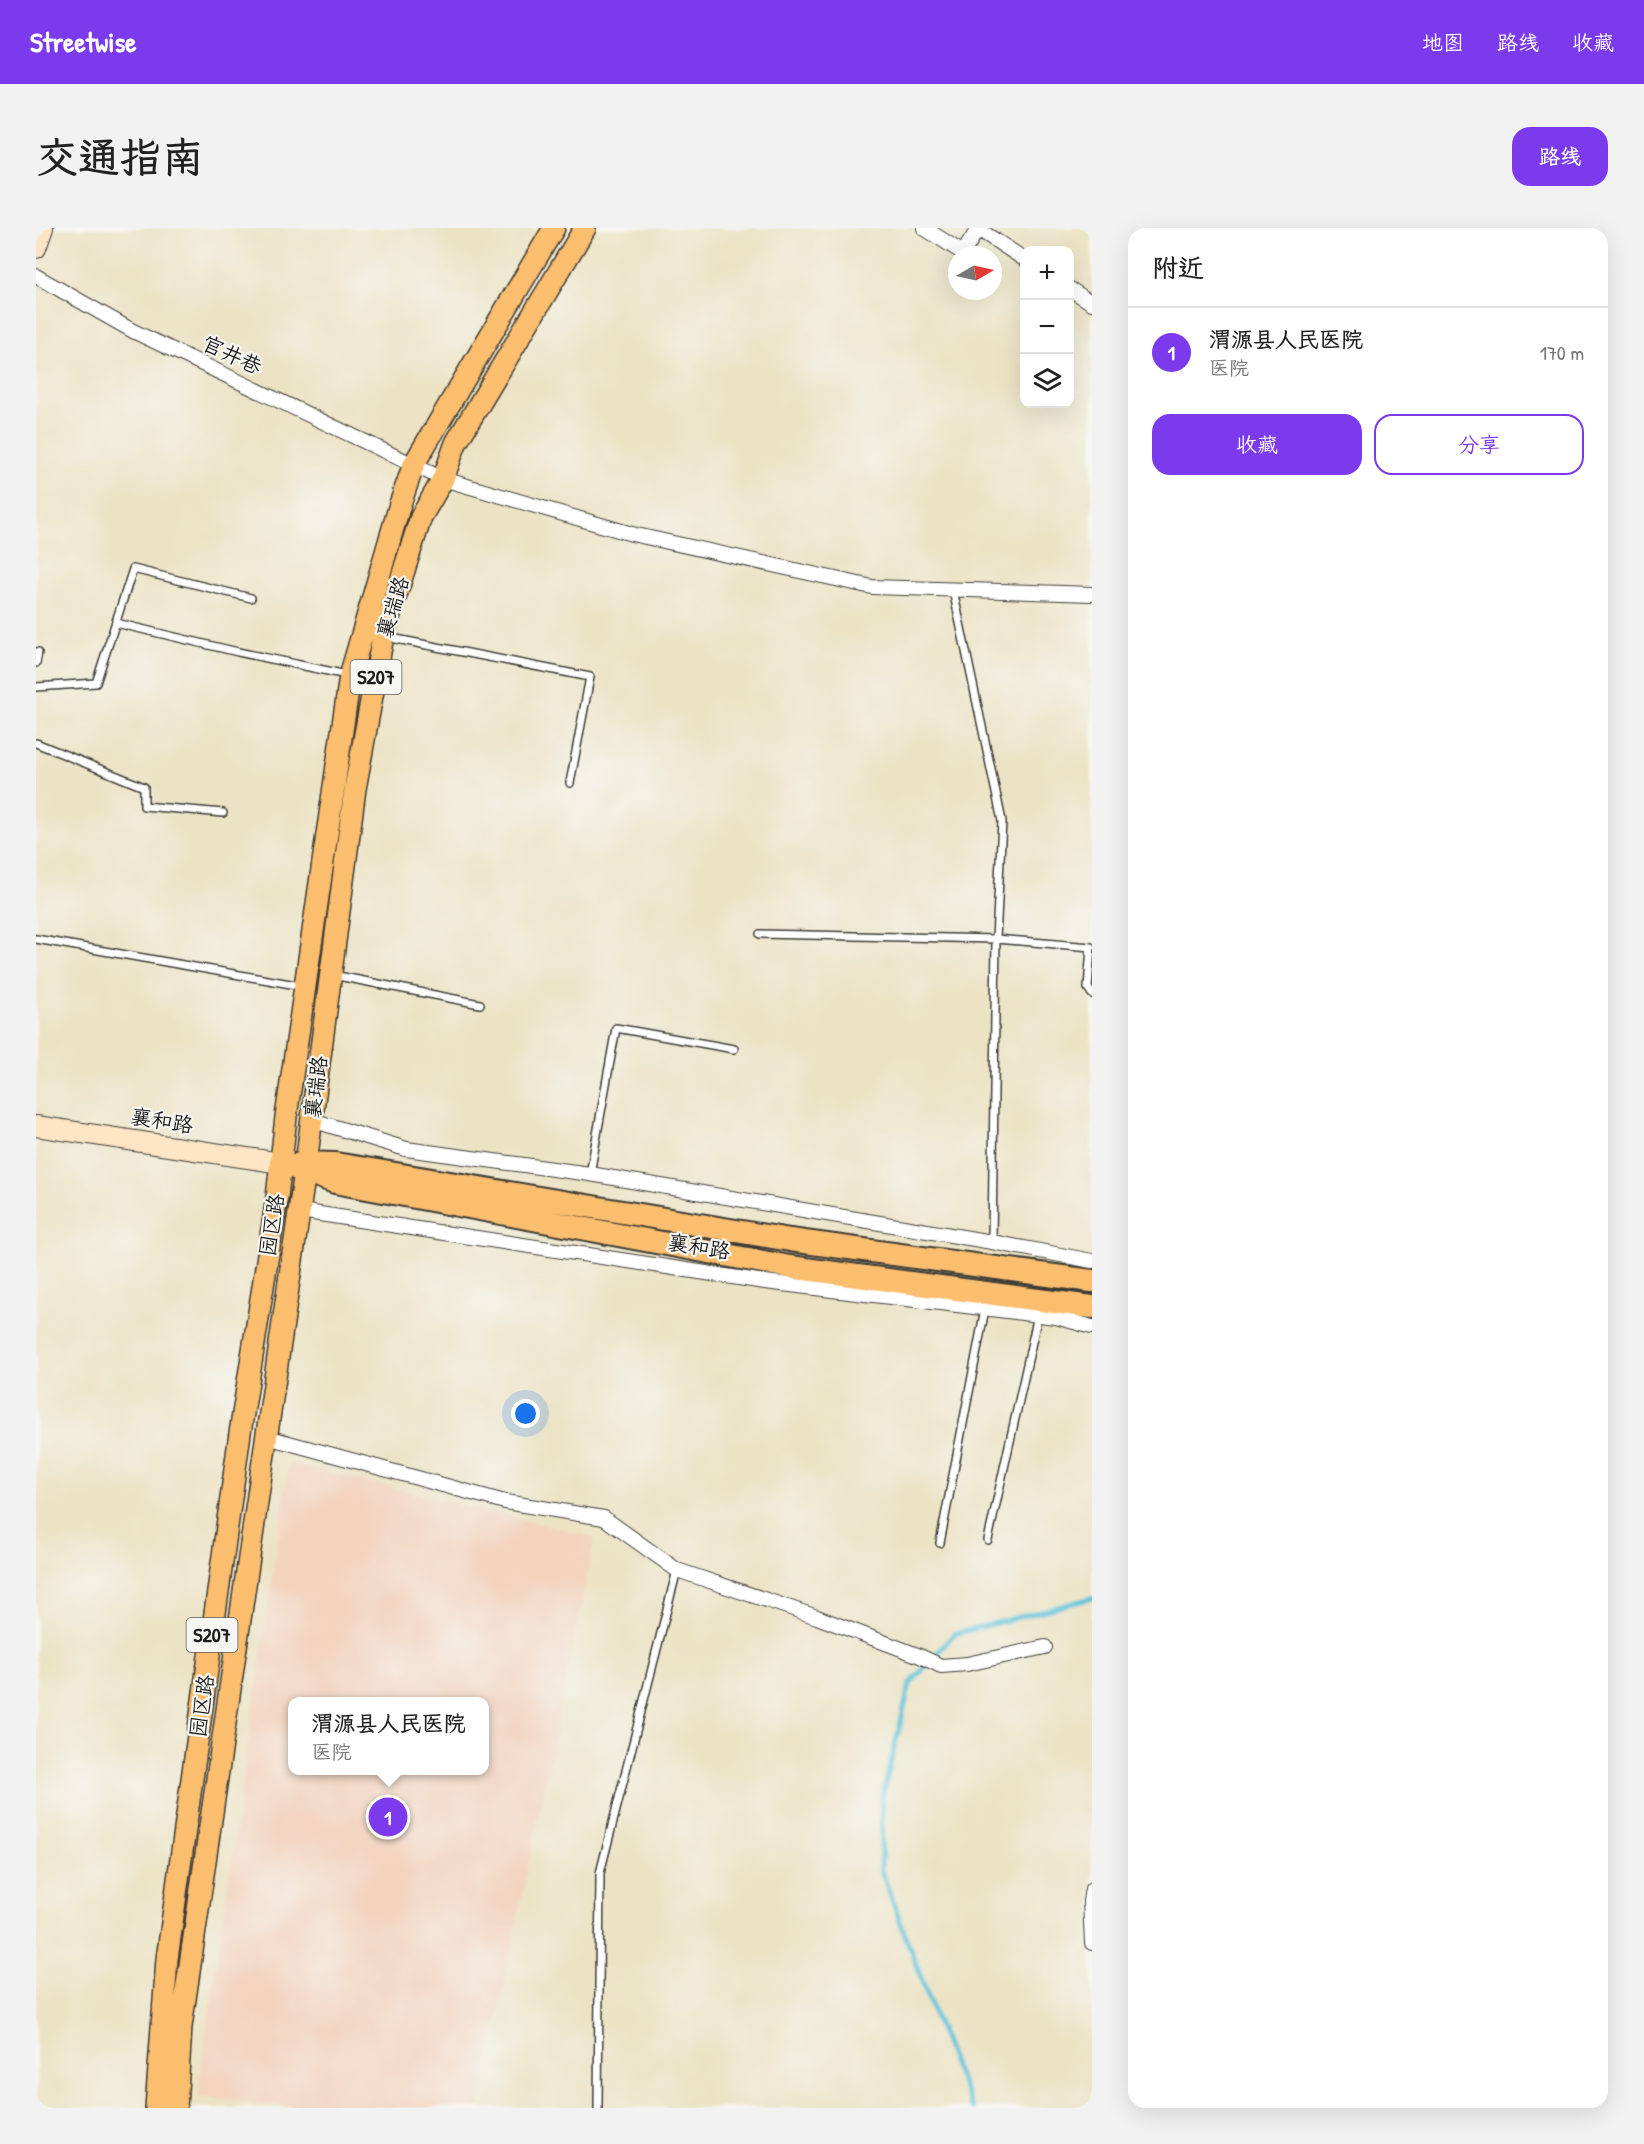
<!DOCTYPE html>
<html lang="zh">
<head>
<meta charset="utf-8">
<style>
  body { margin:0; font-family:"Patrick Hand","LXGW WenKai TC",sans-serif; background:#f2f2f2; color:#222 }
  .controls { position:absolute; right:18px; top:18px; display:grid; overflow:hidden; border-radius:12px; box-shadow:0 6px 24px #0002 }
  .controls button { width:54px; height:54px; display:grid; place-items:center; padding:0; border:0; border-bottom:2px solid #e0e0e0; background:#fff; color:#222; font:30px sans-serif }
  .compass { position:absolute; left:912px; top:18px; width:54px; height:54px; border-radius:50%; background:#fff; box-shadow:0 6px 24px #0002; rotate:81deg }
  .you { position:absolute; left:490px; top:1186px; width:21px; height:21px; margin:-15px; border:4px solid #fff; border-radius:50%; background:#1a73e8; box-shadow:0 0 0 9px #1a73e833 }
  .badge { display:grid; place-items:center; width:39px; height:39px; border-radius:50%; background:#7c3aed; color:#fff; font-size:20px; font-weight:700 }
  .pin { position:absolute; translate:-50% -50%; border:3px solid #fff; box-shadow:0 2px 6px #0006 }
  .popup { position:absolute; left:252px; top:1469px; width:201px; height:78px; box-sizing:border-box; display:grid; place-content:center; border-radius:12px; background:#fff; filter:drop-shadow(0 2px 4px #0005); font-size:20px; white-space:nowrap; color:#767676 }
  .popup b { font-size:22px; color:#222 }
  .popup::after { content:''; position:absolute; left:50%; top:100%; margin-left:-12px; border:12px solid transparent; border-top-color:#fff }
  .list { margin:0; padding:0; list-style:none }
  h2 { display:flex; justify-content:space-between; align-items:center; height:78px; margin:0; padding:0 24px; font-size:26px }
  h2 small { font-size:20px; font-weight:400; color:#767676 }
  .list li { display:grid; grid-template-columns:39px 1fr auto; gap:18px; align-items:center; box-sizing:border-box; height:90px; padding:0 24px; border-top:2px solid #e0e0e0 }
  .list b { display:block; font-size:22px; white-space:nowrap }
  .list p { margin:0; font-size:20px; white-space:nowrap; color:#767676 }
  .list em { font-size:20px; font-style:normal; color:#767676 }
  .actions { display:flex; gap:12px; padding:18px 24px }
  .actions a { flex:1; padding:14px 0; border:2px solid #7c3aed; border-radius:18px; text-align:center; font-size:21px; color:#7c3aed }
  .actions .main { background:#7c3aed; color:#fff }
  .icon { flex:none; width:33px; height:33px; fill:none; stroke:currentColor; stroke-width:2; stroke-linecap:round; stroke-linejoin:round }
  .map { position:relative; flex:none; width:1056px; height:1880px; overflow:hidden; border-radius:18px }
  header { display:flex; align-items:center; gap:36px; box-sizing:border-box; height:84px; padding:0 30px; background:#7c3aed; color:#fff }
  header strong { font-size:28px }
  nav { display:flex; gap:33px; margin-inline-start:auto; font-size:21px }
  .intro { display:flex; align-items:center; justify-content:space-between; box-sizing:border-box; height:144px; padding:0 36px }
  h1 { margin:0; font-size:42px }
  .button { padding:15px 27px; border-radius:18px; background:#7c3aed; color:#fff; font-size:21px; font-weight:700 }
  main { display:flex; gap:36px; padding:0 36px }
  aside { flex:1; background:#fff; border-radius:18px; box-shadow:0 6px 24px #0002 }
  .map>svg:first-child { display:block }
  .built { fill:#f3d4bf; fill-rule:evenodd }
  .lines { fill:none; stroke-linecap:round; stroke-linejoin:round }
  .stream { stroke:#5bc1d9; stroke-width:5 }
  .service-casing { stroke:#3b3a35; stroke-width:10 }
  .minor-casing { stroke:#3b3a35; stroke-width:16 }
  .secondary-casing { stroke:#3b3a35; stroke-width:22 }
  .primary-casing { stroke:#3b3a35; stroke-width:24 }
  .trunk-casing { stroke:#3b3a35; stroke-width:26 }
  .service { stroke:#fff; stroke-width:7 }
  .minor { stroke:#fff; stroke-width:14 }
  .secondary { stroke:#fde5c5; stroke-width:20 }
  .primary { stroke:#fbbd6e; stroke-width:21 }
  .trunk { stroke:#fbbd6e; stroke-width:22 }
  .labels { text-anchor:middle; stroke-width:4.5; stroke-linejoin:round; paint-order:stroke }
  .shield { fill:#f6f6f2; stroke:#5d5d5c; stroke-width:1.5 }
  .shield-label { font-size:20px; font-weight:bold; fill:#1c1c1c }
  .street-label { font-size:21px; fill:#1c1c1c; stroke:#f6f6f2 }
</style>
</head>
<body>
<header>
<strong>Streetwise</strong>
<nav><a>地图</a><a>路线</a><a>收藏</a></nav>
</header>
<div class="intro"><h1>交通指南</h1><a class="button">路线</a></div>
<main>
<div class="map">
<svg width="1056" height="1880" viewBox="0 0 1056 1880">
  <rect width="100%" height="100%" fill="#f6f6f2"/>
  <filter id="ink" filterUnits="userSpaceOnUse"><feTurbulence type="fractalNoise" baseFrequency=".0167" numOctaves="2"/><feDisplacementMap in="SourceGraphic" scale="12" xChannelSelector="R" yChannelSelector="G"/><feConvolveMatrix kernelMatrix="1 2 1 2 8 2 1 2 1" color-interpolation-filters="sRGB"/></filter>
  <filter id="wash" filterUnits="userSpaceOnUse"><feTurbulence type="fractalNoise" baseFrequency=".008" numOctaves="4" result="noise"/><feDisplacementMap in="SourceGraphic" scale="24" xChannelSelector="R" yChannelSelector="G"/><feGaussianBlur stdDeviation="1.35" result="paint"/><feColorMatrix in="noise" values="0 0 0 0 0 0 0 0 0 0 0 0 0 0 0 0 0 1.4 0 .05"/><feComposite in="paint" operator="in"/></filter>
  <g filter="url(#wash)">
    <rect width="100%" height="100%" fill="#ece3c4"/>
    <path class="built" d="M 253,1235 L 559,1309 L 443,1880 L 264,1880 L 161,1868 ZM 256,1474 L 448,1474 L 448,1542 L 256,1542 Z"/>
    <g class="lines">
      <path class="stream" d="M 936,1880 L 915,1831 L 845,1642 L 846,1570 L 874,1456 L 918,1406 L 1056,1370"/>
    </g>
  </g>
  <g filter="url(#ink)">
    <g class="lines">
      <g class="service-casing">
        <path id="service" d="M 917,362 L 966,593 L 960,711 L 956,1014
          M 80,395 L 202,424 L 311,447
          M 350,409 L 554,449 L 534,555
          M 0,424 L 2,424 L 0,435
          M 0,459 L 60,455 L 97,341 L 215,370
          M 0,515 L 108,559 L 108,578 L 187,585
          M 724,706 L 960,711 L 1055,719 L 1052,760 L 1056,766
          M 0,711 L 266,758
          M 297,747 L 444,776
          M 554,946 L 580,800 L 698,821
          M 952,1312 L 1002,1087
          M 904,1315 L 949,1081
          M 562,1880 L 564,1645 L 641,1342"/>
      </g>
      <g class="minor-casing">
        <path id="minor" d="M 888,0 L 927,25 L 942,1 L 988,31
          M 0,48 L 97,103 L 407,251 L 596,306 L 836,359 L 1056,366
          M 1034,61 L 1056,75
          M 276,892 L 370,921 L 554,946 L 956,1014 L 1056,1033
          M 264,983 L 729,1054 L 1020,1089 L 1056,1099
          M 231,1209 L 469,1274 L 568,1290 L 641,1342 L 781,1389 L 884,1428 L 905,1438 L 931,1436 L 1009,1419
          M 1056,1661 L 1054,1673 L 1056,1715"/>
      </g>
      <g class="secondary-casing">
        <path id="secondary" d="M 0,20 L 7,0
          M 0,898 L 245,935"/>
      </g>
      <g class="primary-casing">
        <path id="primary" d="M 120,1880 L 131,1731 L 204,1205 L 241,969 L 250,889 L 314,448 L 364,276 L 378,236 L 518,0
          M 140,1880 L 145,1799 L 269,943 L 319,561 L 347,408 L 385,289 L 407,251 L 420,215 L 549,0"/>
      </g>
      <g class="trunk-casing">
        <path id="trunk" d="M 245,935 L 299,954 L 754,1039 L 1056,1079
          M 264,935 L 300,936 L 754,1012 L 1056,1053"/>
      </g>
      <use href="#service" class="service"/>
      <use href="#minor" class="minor"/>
      <use href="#secondary" class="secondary"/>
      <use href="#primary" class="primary"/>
      <use href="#trunk" class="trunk"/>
    </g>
  </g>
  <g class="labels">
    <g class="shield">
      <rect x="314.5" y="432" width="51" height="34" rx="4.5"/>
      <rect x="150.5" y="1390" width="51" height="34" rx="4.5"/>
    </g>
    <g class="shield-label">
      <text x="340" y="456">S207</text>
      <text x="176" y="1414">S207</text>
    </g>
    <g class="street-label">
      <text transform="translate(196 127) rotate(25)" y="7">官井巷</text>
      <text transform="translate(357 379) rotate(-73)" y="7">襄瑞路</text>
      <text transform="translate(280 859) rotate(-83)" y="7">襄瑞路</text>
      <text transform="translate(126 893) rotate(9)" y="7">襄和路</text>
      <text transform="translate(236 997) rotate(-81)" y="7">园区路</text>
      <text transform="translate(663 1019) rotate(9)" y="7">襄和路</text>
      <text transform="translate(166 1478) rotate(-82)" y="7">园区路</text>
    </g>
  </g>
</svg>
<div class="controls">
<button>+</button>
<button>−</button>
<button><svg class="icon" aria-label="layers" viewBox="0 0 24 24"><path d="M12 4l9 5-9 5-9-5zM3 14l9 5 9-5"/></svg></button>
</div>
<svg class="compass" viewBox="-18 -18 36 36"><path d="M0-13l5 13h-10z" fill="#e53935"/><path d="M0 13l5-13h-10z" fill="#767676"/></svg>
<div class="you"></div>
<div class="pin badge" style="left:352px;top:1589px">1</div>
<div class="popup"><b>渭源县人民医院</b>医院</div>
</div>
<aside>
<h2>附近<small></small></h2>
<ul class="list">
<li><span class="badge">1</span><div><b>渭源县人民医院</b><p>医院</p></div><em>170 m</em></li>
</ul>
<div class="actions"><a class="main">收藏</a><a>分享</a></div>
</aside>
</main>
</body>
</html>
